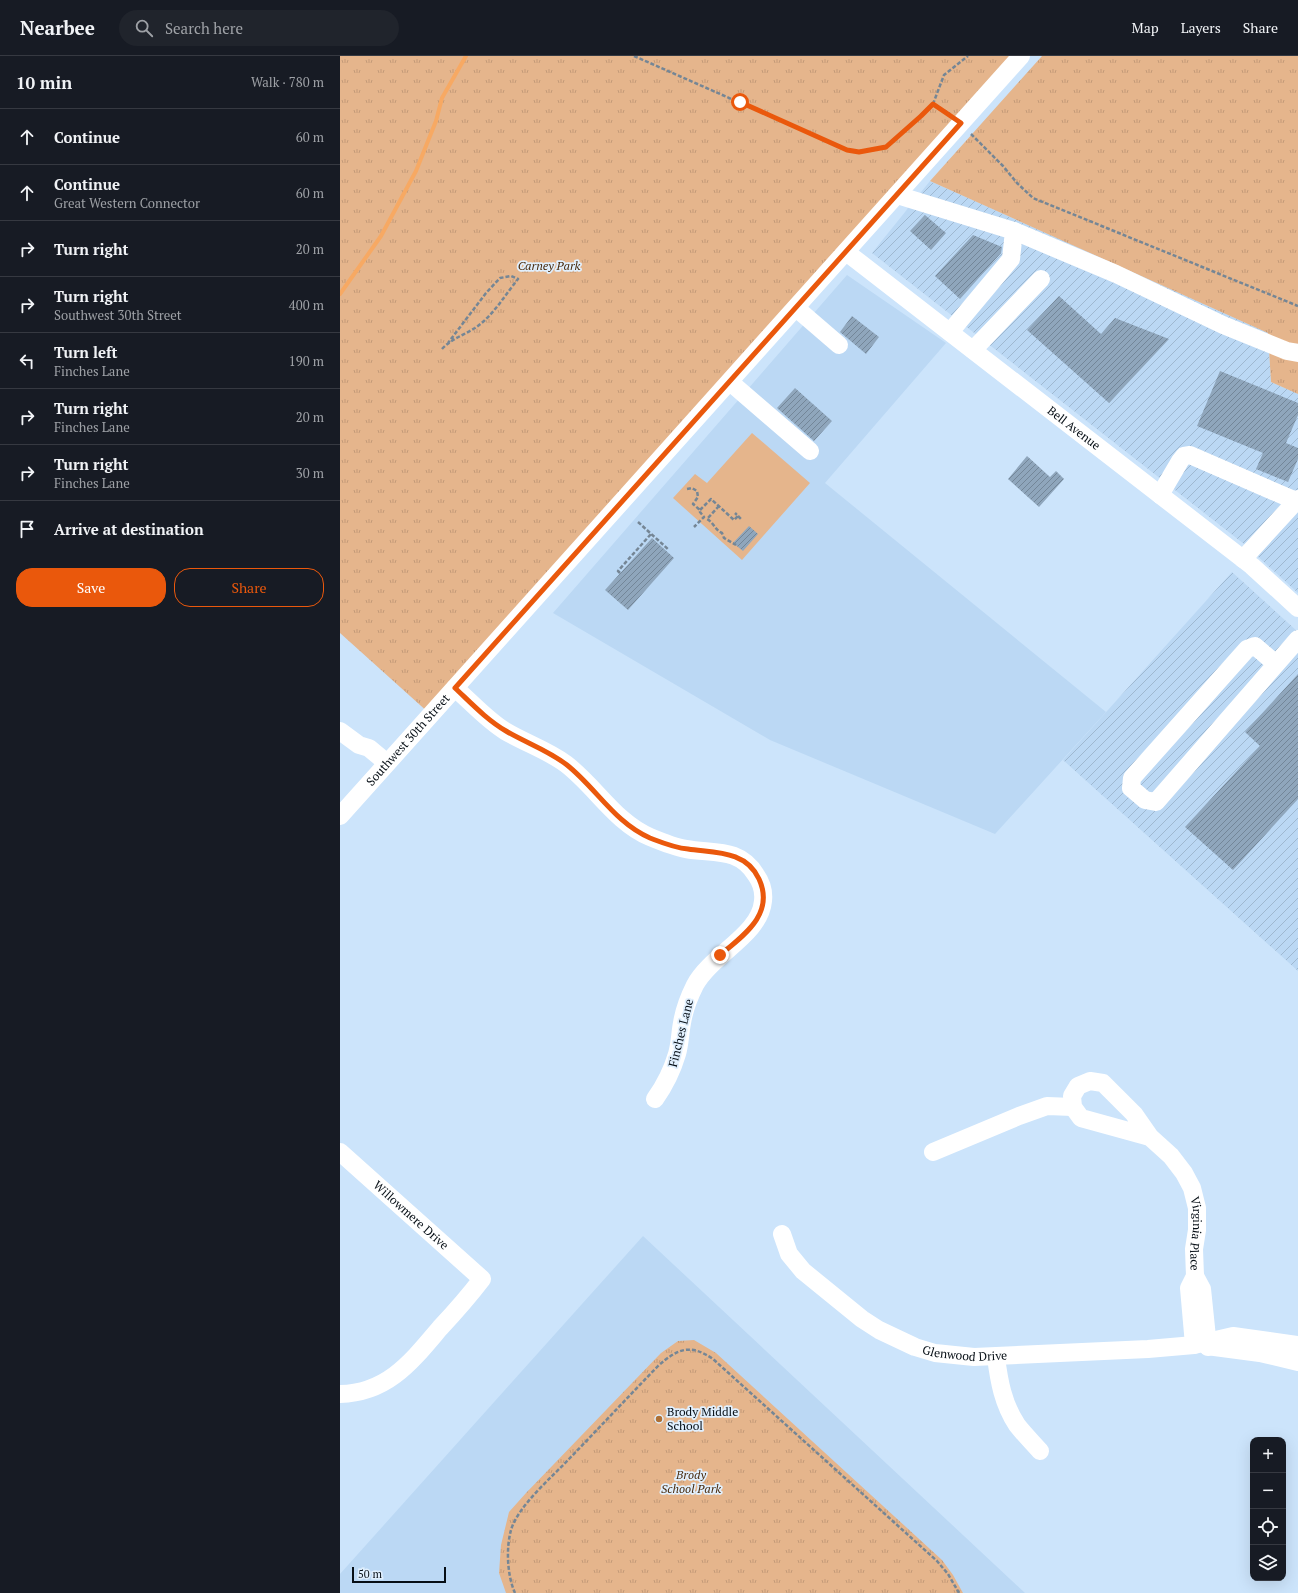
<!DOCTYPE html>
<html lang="en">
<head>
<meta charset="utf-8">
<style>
  body { margin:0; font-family:"PT Serif",serif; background:#20242c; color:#f1f3f6 }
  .controls { position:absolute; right:12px; bottom:12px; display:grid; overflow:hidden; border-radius:8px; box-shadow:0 4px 16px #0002 }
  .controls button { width:36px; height:36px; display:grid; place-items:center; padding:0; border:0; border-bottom:1px solid #363941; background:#171b24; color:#f1f3f6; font:20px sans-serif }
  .scale { position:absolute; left:12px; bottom:10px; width:94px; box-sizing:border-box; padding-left:4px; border:2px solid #070f16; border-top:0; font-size:11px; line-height:14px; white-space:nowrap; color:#070f16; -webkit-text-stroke:3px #e1f0fe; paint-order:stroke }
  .stop { position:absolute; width:12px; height:12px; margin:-9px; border:3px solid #ea580c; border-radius:50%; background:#fff }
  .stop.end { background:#ea580c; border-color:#fff; box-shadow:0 1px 4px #0008 }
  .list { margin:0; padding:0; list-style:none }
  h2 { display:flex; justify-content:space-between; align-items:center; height:52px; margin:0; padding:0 16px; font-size:17px }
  h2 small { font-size:13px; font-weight:400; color:#9ea1a6 }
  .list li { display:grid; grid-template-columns:26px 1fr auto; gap:12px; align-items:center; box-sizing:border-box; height:56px; padding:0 16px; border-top:1px solid #363941 }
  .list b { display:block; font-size:15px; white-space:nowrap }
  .list p { margin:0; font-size:13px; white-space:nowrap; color:#9ea1a6 }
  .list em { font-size:13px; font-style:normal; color:#9ea1a6 }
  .actions { display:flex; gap:8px; padding:12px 16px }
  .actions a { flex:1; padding:9px 0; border:1px solid #ea580c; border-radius:16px; text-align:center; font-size:14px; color:#ea580c }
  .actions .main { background:#ea580c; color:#fff }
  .icon { flex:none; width:22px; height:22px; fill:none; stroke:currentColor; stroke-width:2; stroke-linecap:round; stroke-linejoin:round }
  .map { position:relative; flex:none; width:958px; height:1537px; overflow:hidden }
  header { display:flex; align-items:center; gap:24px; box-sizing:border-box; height:56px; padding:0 20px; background:#171b24; border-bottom:1px solid #363941 }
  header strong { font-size:19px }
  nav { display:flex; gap:22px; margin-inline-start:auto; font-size:14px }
  .search { width:280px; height:36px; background:#20242c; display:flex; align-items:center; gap:10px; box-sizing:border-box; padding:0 14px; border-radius:22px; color:#9ea1a6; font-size:15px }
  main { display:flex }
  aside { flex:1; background:#171b24 }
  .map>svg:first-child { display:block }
  .built { fill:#bbd8f4 }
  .industrial { fill:url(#industrial-furrows) }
  .green { fill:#e5b58c }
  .park { fill:url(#park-tufts) }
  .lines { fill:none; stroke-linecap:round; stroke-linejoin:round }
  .stream { stroke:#f7a963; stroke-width:4 }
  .building { fill:url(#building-hatch) }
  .path { stroke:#758695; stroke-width:2.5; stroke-dasharray:4 2; stroke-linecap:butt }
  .minor { stroke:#fff; stroke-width:18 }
  .route { stroke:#ea580c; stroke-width:5 }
  .poi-dot { fill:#ae7035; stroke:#e1f0fe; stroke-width:1.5 }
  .labels { text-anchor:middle; stroke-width:3.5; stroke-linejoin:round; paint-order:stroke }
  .park-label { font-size:12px; font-style:italic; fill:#492a0c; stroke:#e1f0fe }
  .street-label { font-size:12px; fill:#070f16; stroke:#e1f0fe }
  .poi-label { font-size:12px; fill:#070f16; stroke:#e1f0fe; text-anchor:start }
</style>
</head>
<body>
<header>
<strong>Nearbee</strong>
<div class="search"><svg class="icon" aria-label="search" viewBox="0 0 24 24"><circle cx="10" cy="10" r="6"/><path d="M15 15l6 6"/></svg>Search here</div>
<nav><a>Map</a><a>Layers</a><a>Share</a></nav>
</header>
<main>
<aside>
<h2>10 min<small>Walk · 780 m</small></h2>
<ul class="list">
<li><svg class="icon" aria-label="ahead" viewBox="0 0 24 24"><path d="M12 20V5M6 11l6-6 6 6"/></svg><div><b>Continue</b></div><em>60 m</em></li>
<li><svg class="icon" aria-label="ahead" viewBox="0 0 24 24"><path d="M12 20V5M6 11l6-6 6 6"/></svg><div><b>Continue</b><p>Great Western Connector</p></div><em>60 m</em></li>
<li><svg class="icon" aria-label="right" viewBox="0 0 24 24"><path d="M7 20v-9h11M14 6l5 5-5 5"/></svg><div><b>Turn right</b></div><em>20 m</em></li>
<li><svg class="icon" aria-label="right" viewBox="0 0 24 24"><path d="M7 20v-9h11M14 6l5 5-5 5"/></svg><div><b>Turn right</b><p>Southwest 30th Street</p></div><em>400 m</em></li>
<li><svg class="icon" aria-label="left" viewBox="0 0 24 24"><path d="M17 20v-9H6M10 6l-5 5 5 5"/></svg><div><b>Turn left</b><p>Finches Lane</p></div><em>190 m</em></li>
<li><svg class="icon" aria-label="right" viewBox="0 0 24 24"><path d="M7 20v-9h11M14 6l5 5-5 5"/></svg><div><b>Turn right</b><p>Finches Lane</p></div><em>20 m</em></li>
<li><svg class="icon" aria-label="right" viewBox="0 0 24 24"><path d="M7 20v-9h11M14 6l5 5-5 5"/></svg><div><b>Turn right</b><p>Finches Lane</p></div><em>30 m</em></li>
<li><svg class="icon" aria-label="arrive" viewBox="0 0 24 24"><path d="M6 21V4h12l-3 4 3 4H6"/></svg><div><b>Arrive at destination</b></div></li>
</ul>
<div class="actions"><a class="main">Save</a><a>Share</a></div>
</aside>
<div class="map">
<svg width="958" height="1537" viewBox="0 0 958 1537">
  <defs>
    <pattern id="industrial-furrows" width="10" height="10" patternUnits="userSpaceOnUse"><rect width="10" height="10" fill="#bbd8f4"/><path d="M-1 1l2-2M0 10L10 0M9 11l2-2" fill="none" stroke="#9fb8d0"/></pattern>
    <pattern id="park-tufts" width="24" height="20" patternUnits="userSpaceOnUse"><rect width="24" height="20" fill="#e5b58c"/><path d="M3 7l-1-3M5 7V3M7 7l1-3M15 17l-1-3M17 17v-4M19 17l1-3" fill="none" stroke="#c39a78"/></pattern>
    <pattern id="building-hatch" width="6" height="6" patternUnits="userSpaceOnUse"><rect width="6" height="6" fill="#8fa6bc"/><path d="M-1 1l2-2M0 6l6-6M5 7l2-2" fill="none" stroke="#738698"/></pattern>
  </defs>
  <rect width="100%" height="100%" fill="#cce4fb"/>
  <path class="built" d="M 507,219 L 606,287 L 485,427 L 766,656 L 655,778 L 430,684 L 213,557 Z
    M 303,1180 L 685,1537 L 0,1537 L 0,1518 Z"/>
  <path class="industrial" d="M 590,125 L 928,277 L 931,326 L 958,338 L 958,537 L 904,488 L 532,197 Z
    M 892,516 L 958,576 L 958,915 L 723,704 Z"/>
  <path class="green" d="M 412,377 L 470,427 L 402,504 L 333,442 L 355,418 L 367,427 Z"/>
  <path class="park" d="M 0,0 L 672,0 L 90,658 L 0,577 Z
    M 702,0 L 958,0 L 958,338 L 931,326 L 928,277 L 590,125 Z
    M 354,1284 L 376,1297 L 602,1504 L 613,1519 L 623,1537 L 166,1537 L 159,1517 L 161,1489 L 169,1456 L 186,1437 L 321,1297 L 338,1285 Z"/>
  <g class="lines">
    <path class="stream" d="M 0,238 L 41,180 L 76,115 L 96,65 L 102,42 L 126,0"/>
  </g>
  <path class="building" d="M 585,159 L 606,177 L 591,194 L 570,175 Z
    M 633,179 L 662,191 L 661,197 L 620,243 L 595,220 Z
    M 719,240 L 761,278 L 775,262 L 829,283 L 769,347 L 687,274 Z
    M 512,260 L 539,281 L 526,298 L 500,276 Z
    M 880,315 L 958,347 L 958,359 L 946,387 L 958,392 L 958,403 L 948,426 L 916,413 L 923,397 L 857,370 Z
    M 455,332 L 492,365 L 474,385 L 437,352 Z
    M 687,400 L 710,421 L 716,415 L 724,423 L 699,451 L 668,423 Z
    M 409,470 L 418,478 L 403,495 L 393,487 Z
    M 312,482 L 334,502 L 288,554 L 265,534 Z
    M 958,618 L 958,743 L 893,814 L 845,771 L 920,690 L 905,676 Z"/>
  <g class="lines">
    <path class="path" d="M 294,0 L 507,94 L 519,96 L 546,91 L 593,48 L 604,19 L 628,0
      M 593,48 L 610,58
      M 631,78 L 663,110 L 677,127 L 693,142 L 958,250
      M 102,293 C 111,283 124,279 135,272 C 153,260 165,239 178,223 L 171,220 L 160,222 L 146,237 L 108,287
      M 347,433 L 352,432 L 357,435 L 358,441 L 353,448 L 360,454 L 360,456 L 364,461 L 354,471
      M 379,450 L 367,463 C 374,467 375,474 382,477 L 384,482 L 396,489
      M 360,454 L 371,443 L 394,464 L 398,460 L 395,457
      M 398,460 L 401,463
      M 298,466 L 329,494
      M 280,517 L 278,515 L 311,478
      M 175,1537 C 167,1519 166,1492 171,1474 C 178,1450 212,1421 229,1403 C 259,1372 288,1341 318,1310 C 337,1293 350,1287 373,1303 L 597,1505 L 608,1518 L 619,1537"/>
    <g class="minor">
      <path d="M 557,139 L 674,175 L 671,203 L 610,276"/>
      <path d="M 674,175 L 776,218 L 883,269 L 947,295 L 958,297"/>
      <path id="s1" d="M 506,196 L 912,510 L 958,552"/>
      <path d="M 456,252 L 499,289"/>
      <path d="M 633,294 L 701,223"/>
      <path d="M 390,326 L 470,395"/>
      <path d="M 820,439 L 840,405 L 844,400 L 850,399 L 956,445"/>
      <path d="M 903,503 L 958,443"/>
      <path d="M 936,608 L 915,590 L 907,593 L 792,722 L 791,732 L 805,744 L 816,746 L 958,583"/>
      <path d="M 115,632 C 131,646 147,664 165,675 C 185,687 207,694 226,708 C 256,731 275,766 310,781 C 322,786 334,791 346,793 C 373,798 399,791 416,819 C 421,826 424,836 423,845 C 420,879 372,898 355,929 C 349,941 344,954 342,967 C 340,977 340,988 337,998 C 332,1015 325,1029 315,1043"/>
      <path d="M 0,675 L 19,689 L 29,692 L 47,707"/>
      <path id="s2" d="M 0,760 L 681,0"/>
      <path id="s3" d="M 810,1081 L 741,1062 L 733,1051 L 732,1040 L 738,1030 L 750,1025 L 763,1027 L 794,1058 L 810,1081 L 831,1100 L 844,1117 L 852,1132 L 857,1152 L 857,1174 L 854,1193 L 855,1220 L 849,1232 L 854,1289"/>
      <path id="s4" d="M 0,1096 L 142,1223 C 129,1240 115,1256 100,1272 C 72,1305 48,1337 0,1338"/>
      <path d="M 593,1096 L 679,1060 L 707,1050 L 733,1051"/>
      <path id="s5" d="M 442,1178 L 449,1198 L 463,1215 L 522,1263 L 539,1274 L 575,1291 L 595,1297 L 634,1301 L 808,1293 L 854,1289 L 893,1280 L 958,1289"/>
      <path d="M 855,1220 L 862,1233 L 868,1291"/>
      <path d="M 867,1290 L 920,1297 L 958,1306"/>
      <path d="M 656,1301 C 659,1325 663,1348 677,1369 C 684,1378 692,1386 700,1395"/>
    </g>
  </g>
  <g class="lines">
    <path class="route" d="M 380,899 C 404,879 435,858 419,823 C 406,794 374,797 348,793 C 335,792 323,787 310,782 C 275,767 256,732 227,709 C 208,694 186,687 166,675 C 147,664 131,647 115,632 L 621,67 L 593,48 L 581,60 L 546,91 L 519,96 L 507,94 L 400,46"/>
  </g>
  <circle class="poi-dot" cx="319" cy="1363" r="4"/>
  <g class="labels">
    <g class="park-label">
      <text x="209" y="214">Carney Park</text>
      <text x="351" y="1423">Brody<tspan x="351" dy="14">School Park</tspan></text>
    </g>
    <g class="street-label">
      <text dy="4" stroke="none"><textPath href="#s1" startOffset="288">Bell Avenue</textPath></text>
      <text dy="4" stroke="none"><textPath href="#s2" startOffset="102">Southwest 30th Street</textPath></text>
      <text transform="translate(341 977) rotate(-76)" y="4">Finches Lane</text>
      <text dy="4" stroke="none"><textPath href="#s4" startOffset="95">Willowmere Drive</textPath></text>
      <text dy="4" stroke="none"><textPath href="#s3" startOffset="319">Virginia Place</textPath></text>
      <text dy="4" stroke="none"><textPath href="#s5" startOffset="230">Glenwood Drive</textPath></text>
    </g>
    <g class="poi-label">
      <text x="327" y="1360">Brody Middle<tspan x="327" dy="14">School</tspan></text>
    </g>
  </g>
</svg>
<div class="controls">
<button>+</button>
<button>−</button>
<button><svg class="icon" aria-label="locate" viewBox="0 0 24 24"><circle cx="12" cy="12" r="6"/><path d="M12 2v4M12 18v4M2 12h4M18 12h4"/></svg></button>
<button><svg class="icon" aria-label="layers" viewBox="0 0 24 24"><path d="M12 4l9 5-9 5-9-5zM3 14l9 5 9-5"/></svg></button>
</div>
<div class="scale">50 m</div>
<div class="stop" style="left:400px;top:46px"></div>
<div class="stop end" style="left:380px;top:899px"></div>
</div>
</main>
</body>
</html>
